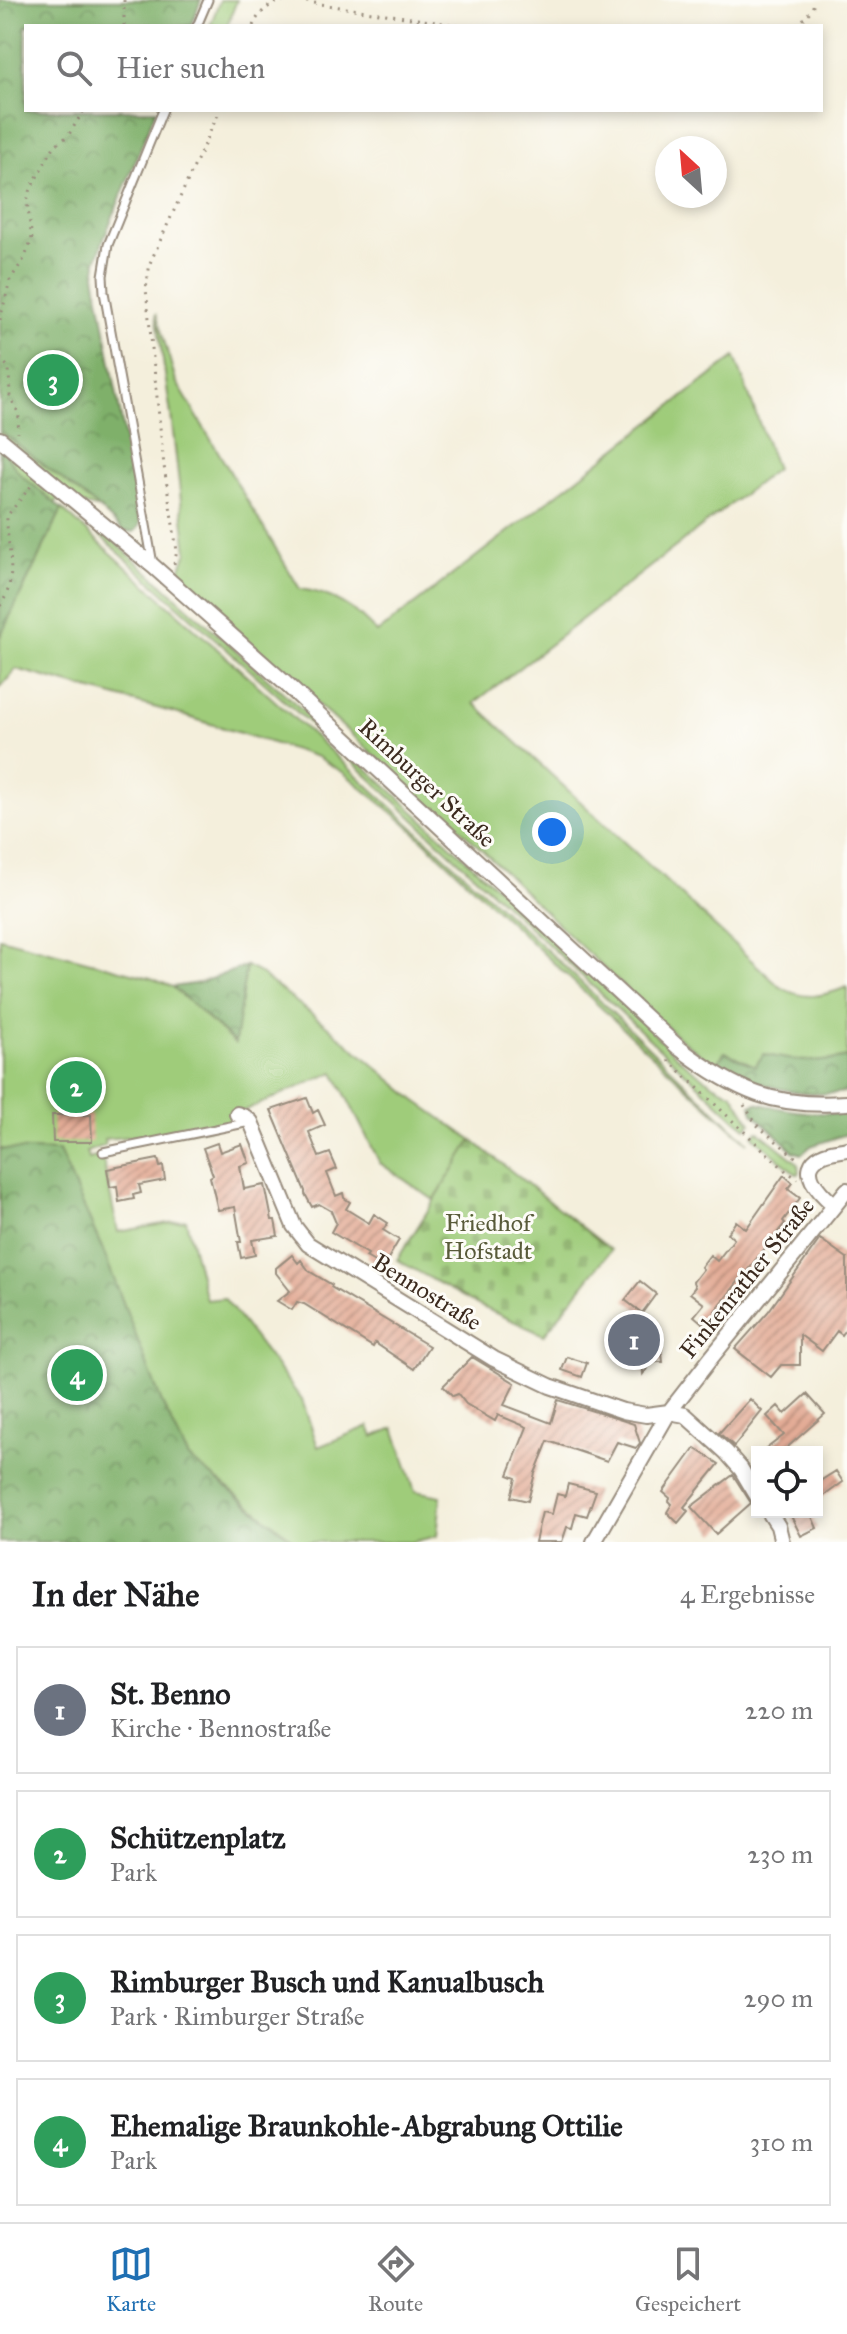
<!DOCTYPE html>
<html lang="de">
<head>
<meta charset="utf-8">
<style>
  body { margin:0; font-family:"IM FELL Great Primer",serif; background:#f6f6f6; color:#202124 }
  .controls { position:absolute; right:24px; bottom:24px; display:grid; overflow:hidden; border-radius:0px; box-shadow:0 4px 12px #0003 }
  .controls button { width:72px; height:72px; display:grid; place-items:center; padding:0; border:0; border-bottom:2px solid #e0e0e0; background:#fff; color:#202124; font:40px sans-serif }
  .compass { position:absolute; left:655px; top:136px; width:72px; height:72px; border-radius:50%; background:#fff; box-shadow:0 4px 12px #0003; rotate:334deg }
  .you { position:absolute; left:552px; top:832px; width:28px; height:28px; margin:-20px; border:6px solid #fff; border-radius:50%; background:#1a73e8; box-shadow:0 0 0 12px #1a73e833 }
  .badge { display:grid; place-items:center; width:52px; height:52px; border-radius:50%; background:#1f6fb2; color:#fff; font-size:26px; font-weight:700 }
  .pin { position:absolute; translate:-50% -50%; border:4px solid #fff; box-shadow:0 2px 8px #0006 }
  .list { margin:0; padding:0; list-style:none }
  h2 { display:flex; justify-content:space-between; align-items:center; height:104px; margin:0; padding:0 32px; font-size:34px }
  h2 small { font-size:26px; font-weight:400; color:#757577 }
  .list li { display:grid; grid-template-columns:52px 1fr auto; gap:24px; align-items:center; box-sizing:border-box; height:128px; margin:0 16px 16px; padding:0 16px; border:2px solid #e0e0e0; border-radius:0px }
  .list b { display:block; font-size:30px; white-space:nowrap }
  .list p { margin:0; font-size:26px; white-space:nowrap; color:#757577 }
  .list em { font-size:26px; font-style:normal; color:#757577 }
  .icon { flex:none; width:44px; height:44px; fill:none; stroke:currentColor; stroke-width:2; stroke-linecap:round; stroke-linejoin:round }
  .map { position:relative; flex:none; width:847px; height:1542px; overflow:hidden }
  .search { position:absolute; background:#fff; box-shadow:0 4px 12px #0003; left:24px; right:24px; top:24px; height:88px; display:flex; align-items:center; gap:20px; box-sizing:border-box; padding:0 28px; border-radius:0px; color:#757577; font-size:30px }
  .sheet { height:680px; background:#fff }
  nav { display:flex; justify-content:space-around; align-items:center; box-sizing:border-box; height:112px; border-top:2px solid #e0e0e0; background:#fff; font-size:22px; color:#757577 }
  nav a { display:grid; justify-items:center; gap:4px }
  nav .on { color:#1f6fb2 }
  .map>svg:first-child { display:block }
  .green { fill:#9fcc7a; stroke:#6d7b4c; stroke-width:2 }
  .forest { fill:url(#forest-crowns); stroke:#5d6d44; stroke-width:2 }
  .cemetery { fill:url(#cemetery-stones); stroke:#6d7b4c; stroke-width:2 }
  .building { fill:url(#building-hatch) }
  .lines { fill:none; stroke-linecap:round; stroke-linejoin:round }
  .lane-casing { stroke:#988c7d; stroke-width:11 }
  .street-casing { stroke:#988c7d; stroke-width:18 }
  .path { stroke:#988c7d; stroke-width:3; stroke-dasharray:2 6; stroke-linecap:butt }
  .lane { stroke:#fff; stroke-width:7 }
  .street { stroke:#fff; stroke-width:14 }
  .labels { text-anchor:middle; stroke-width:6; stroke-linejoin:round; paint-order:stroke }
  .street-label { font-size:24px; fill:#3b2a1e; stroke:#fdfcf7 }
  .park-label { font-size:24px; fill:#595b3a; stroke:#fdfcf7 }
</style>
</head>
<body>
<div class="map">
<svg width="847" height="1542" viewBox="0 0 847 1542">
  <defs>
    <pattern id="forest-crowns" width="20" height="18" patternUnits="userSpaceOnUse" patternTransform="scale(2)"><rect width="20" height="18" fill="#7fb06a"/><path d="M2 6a3 3 0 1 1 6 0M12 15a3 3 0 1 1 6 0" fill="none" stroke="#698f57"/></pattern>
    <pattern id="cemetery-stones" width="16" height="16" patternUnits="userSpaceOnUse" patternTransform="scale(2)"><rect width="16" height="16" fill="#9fcc7a"/><path d="M2 7V4a2 2 0 0 1 4 0v3zM10 15v-3a2 2 0 0 1 4 0v3z" fill="#8aaf69"/></pattern>
    <pattern id="building-hatch" width="6" height="6" patternUnits="userSpaceOnUse" patternTransform="scale(2)"><rect width="6" height="6" fill="#e3ac96"/><path d="M-1 1l2-2M0 6l6-6M5 7l2-2" fill="none" stroke="#b98c7a"/></pattern>
  </defs>
  <rect width="100%" height="100%" fill="#fdfcf7"/>
  <filter id="ink" filterUnits="userSpaceOnUse"><feTurbulence type="fractalNoise" baseFrequency=".0125" numOctaves="2"/><feDisplacementMap in="SourceGraphic" scale="16" xChannelSelector="R" yChannelSelector="G"/><feConvolveMatrix kernelMatrix="1 2 1 2 8 2 1 2 1" color-interpolation-filters="sRGB"/></filter>
  <filter id="wash" filterUnits="userSpaceOnUse"><feTurbulence type="fractalNoise" baseFrequency=".006" numOctaves="4" result="noise"/><feDisplacementMap in="SourceGraphic" scale="32" xChannelSelector="R" yChannelSelector="G"/><feGaussianBlur stdDeviation="1.8" result="paint"/><feColorMatrix in="noise" values="0 0 0 0 0 0 0 0 0 0 0 0 0 0 0 0 0 1.4 0 .05"/><feComposite in="paint" operator="in"/></filter>
  <g filter="url(#wash)">
    <rect width="100%" height="100%" fill="#f4efdc"/>
    <path class="green" d="M 0,0 L 26,26 L 26,110 L 83,262 L 115,513 L 69,501 L 346,749 L 620,1001 L 684,1063 L 713,1084 L 733,1094 L 751,1123 L 746,1128 L 735,1119 L 357,766 L 59,499 L 43,516 L 20,596 L 62,509 L 325,746 L 563,965 L 748,1143 L 645,1049 L 405,823 L 344,773 L 317,757 L 182,715 L 16,669 L 0,688 Z
      M 220,0 L 237,0 L 227,26 L 210,26 Z
      M 156,313 L 176,381 L 300,589 C 331,593 357,609 377,633 L 735,357 L 776,469 L 474,703 L 779,986 C 803,1001 822,997 847,987 L 847,1057 C 821,1064 790,1061 765,1055 L 755,1066 L 725,1052 L 716,1064 C 681,1043 652,1013 622,985 C 564,932 510,876 453,822 L 431,806 L 177,578 L 187,552 L 171,415 Z
      M 0,938 L 151,978 L 173,987 L 234,1043 L 246,966 L 258,972 L 331,1029 L 415,1100 L 472,1140 L 434,1200 L 380,1163 L 334,1072 L 243,1111 L 229,1122 L 215,1127 L 176,1133 L 104,1139 L 105,1145 L 86,1152 L 89,1159 L 102,1155 L 118,1232 L 186,1220 L 206,1300 L 224,1298 L 302,1400 L 318,1447 L 369,1426 L 373,1437 L 394,1428 L 415,1491 L 441,1496 L 437,1536 L 412,1542 L 296,1542 L 219,1481 L 0,1542 Z
      M 758,1131 L 798,1163 L 799,1174 L 796,1174 L 753,1136 Z"/>
    <path class="forest" d="M 0,0 L 201,0 L 191,26 L 26,26 L 26,110 L 156,110 L 104,238 L 96,262 L 95,275 L 140,522 L 139,527 L 134,532 L 123,531 L 99,508 L 0,431 Z
      M 0,447 L 21,475 L 62,509 L 0,637 Z
      M 246,966 L 235,1043 L 173,987 L 199,983 Z
      M 725,1052 L 755,1066 L 764,1054 C 790,1061 821,1064 847,1057 L 847,1092 C 800,1099 757,1085 716,1064 Z
      M 757,1103 C 787,1111 816,1115 847,1113 L 847,1134 L 811,1146 L 802,1154 L 793,1151 L 753,1113 L 751,1105 Z
      M 0,1149 L 59,1151 L 102,1248 L 162,1403 L 189,1458 L 296,1542 L 0,1542 Z"/>
    <path class="cemetery" d="M 472,1140 L 611,1250 L 544,1335 L 480,1306 L 397,1260 Z"/>
    <g id="blocks">
      <path class="building" d="M 307,1098 L 313,1113 L 318,1110 L 325,1125 L 309,1132 L 319,1157 L 330,1153 L 337,1169 L 327,1173 L 336,1196 L 343,1193 L 344,1198 L 350,1202 L 346,1209 L 369,1223 L 374,1214 L 388,1223 L 383,1230 L 399,1240 L 383,1267 L 366,1257 L 368,1254 L 331,1232 L 336,1223 L 331,1211 L 319,1204 L 312,1207 L 305,1194 L 305,1191 L 271,1110 Z
        M 52,1115 L 91,1115 L 92,1142 L 53,1142 Z
        M 217,1143 L 220,1152 L 242,1144 L 249,1163 L 240,1166 L 244,1189 L 265,1185 L 272,1220 L 275,1220 L 278,1236 L 252,1240 L 255,1255 L 241,1258 L 238,1242 L 241,1242 L 235,1207 L 218,1210 L 210,1177 L 213,1175 L 203,1148 Z
        M 158,1159 L 160,1167 L 163,1166 L 165,1180 L 139,1185 L 141,1193 L 133,1195 L 134,1199 L 119,1202 L 117,1186 L 110,1187 L 107,1169 Z
        M 784,1175 L 793,1183 L 788,1189 L 800,1198 L 783,1221 L 785,1223 L 715,1311 L 718,1314 L 707,1327 L 694,1316 L 704,1304 L 690,1293 L 695,1287 L 693,1282 L 703,1269 L 701,1267 L 710,1255 L 717,1261 L 734,1239 L 727,1233 L 732,1227 L 736,1221 L 746,1229 Z
        M 820,1239 L 847,1258 L 847,1328 L 842,1335 L 837,1331 L 822,1351 L 800,1335 L 800,1365 L 781,1365 L 771,1377 L 735,1349 L 768,1312 Z
        M 292,1255 L 298,1263 L 301,1260 L 309,1271 L 332,1285 L 331,1287 L 429,1346 L 414,1369 L 375,1343 L 373,1347 L 304,1304 L 297,1302 L 292,1310 L 277,1301 L 290,1291 L 276,1273 L 276,1268 Z
        M 640,1281 L 656,1294 L 642,1313 L 625,1300 Z
        M 644,1333 L 644,1338 L 649,1337 L 650,1342 L 655,1341 L 655,1346 L 661,1346 L 663,1362 L 652,1362 L 643,1374 L 642,1363 L 637,1364 L 636,1359 L 631,1360 L 631,1355 L 626,1355 L 625,1350 L 621,1351 L 618,1336 Z
        M 472,1357 L 515,1383 L 504,1405 L 551,1423 L 558,1400 L 634,1424 L 640,1443 L 636,1448 L 617,1442 L 607,1461 L 548,1441 L 535,1473 L 528,1501 L 511,1497 L 516,1478 L 508,1475 L 527,1427 L 498,1415 L 495,1421 L 466,1404 L 458,1394 L 453,1396 L 443,1386 Z
        M 567,1357 L 587,1363 L 582,1377 L 562,1370 Z
        M 807,1394 L 825,1414 L 782,1452 L 762,1452 L 784,1435 L 767,1416 L 778,1406 L 785,1414 Z
        M 750,1399 L 762,1411 L 734,1446 L 719,1433 Z
        M 695,1448 L 719,1464 L 684,1507 L 688,1511 L 678,1523 L 667,1512 L 672,1504 L 669,1501 L 670,1498 L 663,1492 Z
        M 836,1471 L 843,1482 L 817,1501 L 817,1483 Z
        M 733,1475 L 751,1503 L 716,1534 L 691,1507 Z
        M 568,1484 L 596,1491 L 587,1516 L 576,1513 L 572,1528 L 567,1527 L 562,1542 L 535,1542 L 542,1512 L 552,1514 L 557,1494 L 565,1496 Z
        M 800,1512 L 810,1512 L 817,1528 L 801,1536 L 791,1516 Z"/>
    </g>
  </g>
  <g filter="url(#ink)">
    <use href="#blocks" fill-opacity="0" stroke="#988c7d" stroke-width="2"/>
    <g class="lines">
      <g class="lane-casing">
        <path id="lane" d="M 197,26 L 208,0
          M 153,564 L 104,292 L 103,276 L 108,245 L 163,110
          M 103,1152 L 250,1122"/>
      </g>
      <g class="street-casing">
        <path id="street" d="M 0,439 L 153,566 L 285,683 L 679,1048 C 737,1092 774,1108 847,1103
          M 237,1114 L 245,1117 L 251,1122 L 294,1226 L 308,1244 L 494,1359 L 550,1386 L 623,1411 L 646,1415 L 669,1412 L 685,1415 L 726,1452 L 741,1469 L 757,1496
          M 834,1205 C 820,1193 795,1169 822,1155 C 829,1151 839,1151 847,1149
          M 769,1512 L 778,1526 L 782,1542
          M 594,1542 L 669,1412 L 711,1358 L 847,1190"/>
      </g>
      <path class="path" d="M 124,0 L 124,26
        M 253,26 C 261,8 275,0 295,0 L 462,26
        M 798,26 L 812,9 L 815,0
        M 0,320 L 10,280 L 24,259 L 32,240 L 27,201 L 32,186 L 55,145 L 68,136 L 84,110
        M 0,358 L 9,368 L 10,397 L 19,414 L 18,433
        M 174,564 L 177,551 L 164,466 L 146,289 L 150,263 L 220,110
        M 0,606 C 20,577 6,548 7,516 L 31,486
        M 668,1060 L 786,1171 L 798,1179
        M 744,1105 L 757,1125 L 800,1161"/>
      <use href="#lane" class="lane"/>
      <use href="#street" class="street"/>
    </g>
  </g>
  <g class="labels">
    <g class="street-label">
      <text transform="translate(427 783) rotate(43)" y="8">Rimburger Straße</text>
      <text transform="translate(747 1278) rotate(-51)" y="8">Finkenrather Straße</text>
      <text transform="translate(427 1292) rotate(32)" y="8">Bennostraße</text>
    </g>
    <g class="park-label">
      <text x="488" y="1231">Friedhof<tspan x="488" dy="28">Hofstadt</tspan></text>
    </g>
  </g>
</svg>
<div class="controls">
<button><svg class="icon" aria-label="locate" viewBox="0 0 24 24"><circle cx="12" cy="12" r="6"/><path d="M12 2v4M12 18v4M2 12h4M18 12h4"/></svg></button>
</div>
<svg class="compass" viewBox="-18 -18 36 36"><path d="M0-13l5 13h-10z" fill="#e53935"/><path d="M0 13l5-13h-10z" fill="#757577"/></svg>
<div class="you"></div>
<div class="pin badge" style="left:634px;top:1340px;background:#6b7280">1</div>
<div class="pin badge" style="left:76px;top:1087px;background:#2e9e5b">2</div>
<div class="pin badge" style="left:53px;top:380px;background:#2e9e5b">3</div>
<div class="pin badge" style="left:77px;top:1375px;background:#2e9e5b">4</div>
<div class="search"><svg class="icon" aria-label="search" viewBox="0 0 24 24"><circle cx="10" cy="10" r="6"/><path d="M15 15l6 6"/></svg>Hier suchen</div>
</div>
<section class="sheet">
<h2>In der Nähe<small>4 Ergebnisse</small></h2>
<ul class="list">
<li><span class="badge" style="background:#6b7280">1</span><div><b>St. Benno</b><p>Kirche · Bennostraße</p></div><em>220 m</em></li>
<li><span class="badge" style="background:#2e9e5b">2</span><div><b>Schützenplatz</b><p>Park</p></div><em>230 m</em></li>
<li><span class="badge" style="background:#2e9e5b">3</span><div><b>Rimburger Busch und Kanualbusch</b><p>Park · Rimburger Straße</p></div><em>290 m</em></li>
<li><span class="badge" style="background:#2e9e5b">4</span><div><b>Ehemalige Braunkohle-Abgrabung Ottilie</b><p>Park</p></div><em>310 m</em></li>
</ul>
</section>
<nav>
<a class="on"><svg class="icon" aria-label="map" viewBox="0 0 24 24"><path d="M3 6l6-2 6 2 6-2v14l-6 2-6-2-6 2zM9 4v14M15 6v14"/></svg>Karte</a>
<a><svg class="icon" aria-label="directions" viewBox="0 0 24 24"><path d="M12 3l9 9-9 9-9-9zM9 14v-3h6M13 9l2 2-2 2"/></svg>Route</a>
<a><svg class="icon" aria-label="saved" viewBox="0 0 24 24"><path d="M7 4h10v16l-5-4-5 4z"/></svg>Gespeichert</a>
</nav>
</body>
</html>
